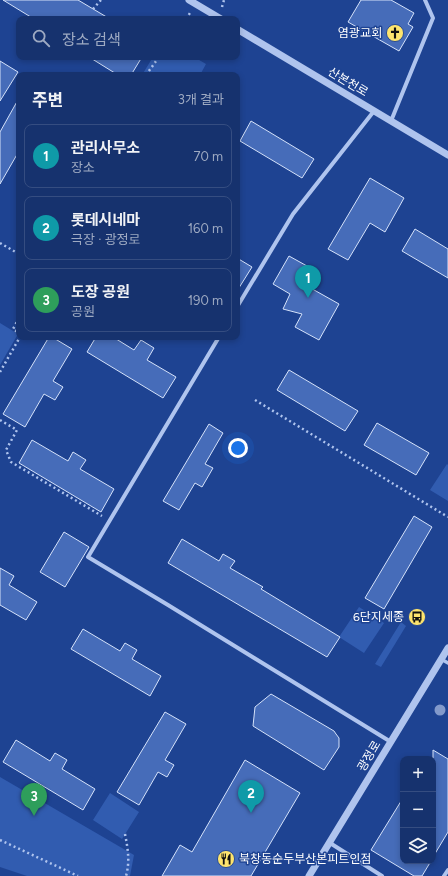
<!DOCTYPE html>
<html lang="ko">
<head>
<meta charset="utf-8">
<style>
  body { margin:0; font-family:Figtree,"Noto Sans KR",sans-serif; background:#233e76; color:#f1f3f6 }
  .controls { position:absolute; right:12px; bottom:12px; display:grid; overflow:hidden; border-radius:8px; box-shadow:0 2px 6px #0003 }
  .controls button { width:36px; height:36px; display:grid; place-items:center; padding:0; border:0; border-bottom:1px solid #354d81; background:#16326e; color:#f1f3f6; font:20px sans-serif }
  .you { position:absolute; left:238px; top:448px; width:14px; height:14px; margin:-10px; border:3px solid #fff; border-radius:50%; background:#1a73e8; box-shadow:0 0 0 6px #1a73e833 }
  .badge { display:grid; place-items:center; width:26px; height:26px; border-radius:50%; background:#8abfa5; color:#fff; font-size:13px; font-weight:700 }
  .pin { position:absolute; translate:-50% -33px; filter:drop-shadow(0 1px 2px #0008) }
  .pin::after { content:''; position:absolute; top:21px; width:14px; height:12px; background:inherit; clip-path:polygon(0 0,100% 0,50% 100%) }
  .list { margin:0; padding:0; list-style:none }
  h2 { display:flex; justify-content:space-between; align-items:center; height:52px; margin:0; padding:0 16px; font-size:17px }
  h2 small { font-size:13px; font-weight:400; color:#9eaac2 }
  .list li { display:grid; grid-template-columns:26px 1fr auto; gap:12px; align-items:center; box-sizing:border-box; height:64px; margin:0 8px 8px; padding:0 8px; border:1px solid #354d81; border-radius:8px }
  .list b { display:block; font-size:15px; white-space:nowrap }
  .list p { margin:0; font-size:13px; white-space:nowrap; color:#9eaac2 }
  .list em { font-size:13px; font-style:normal; color:#9eaac2 }
  .icon { flex:none; width:22px; height:22px; fill:none; stroke:currentColor; stroke-width:2; stroke-linecap:round; stroke-linejoin:round }
  .map { position:relative; flex:none; width:448px; height:876px; overflow:hidden }
  .search { position:absolute; background:#16326e; box-shadow:0 2px 6px #0003; left:16px; top:16px; width:224px; height:44px; display:flex; align-items:center; gap:10px; box-sizing:border-box; padding:0 14px; border-radius:8px; color:#9eaac2; font-size:15px }
  .panel { position:absolute; background:#16326e; box-shadow:0 2px 6px #0003; left:16px; top:72px; width:224px; height:268px; border-radius:8px }
  .map>svg:first-child { display:block }
  .green { fill:#315cb0 }
  .building { fill:#466cb9; stroke:#d5e2fa }
  .lines { fill:none; stroke-linecap:round; stroke-linejoin:round }
  .path { stroke:#afc4ee; stroke-width:2.5; stroke-dasharray:2 3; stroke-linecap:butt }
  .pedestrian { stroke:#afc4ee; stroke-width:3.5 }
  .minor { stroke:#afc4ee; stroke-width:4 }
  .tertiary { stroke:#afc4ee; stroke-width:7 }
  .tree { fill:#839acb }
  .labels { text-anchor:middle; stroke-width:3; stroke-linejoin:round; paint-order:stroke }
  .poi-label { font-size:12px; fill:#fff; stroke:#1e4392; text-anchor:end }
  .street-label { font-size:12px; fill:#fff; stroke:#1e4392 }
</style>
</head>
<body>
<div class="map">
<svg width="448" height="876" viewBox="0 0 448 876">
  <rect width="100%" height="100%" fill="#1e4392"/>
  <path class="green" d="M 153,57 L 194,57 L 206,64 L 200,75 L 142,75 Z
    M 0,323 L 18,334 L 0,365 Z
    M 447,464 L 448,465 L 448,501 L 430,490 Z
    M 359,607 L 384,623 L 364,653 L 339,637 Z
    M 401,622 L 406,626 L 381,667 L 375,664 Z
    M 0,777 L 134,855 L 130,876 L 27,876 L 0,867 Z
    M 110,793 L 139,812 L 122,839 L 93,820 Z"/>
  <path class="building" d="M 3,0 L 78,0 L 110,19 L 34,19 Z
    M 361,0 L 391,0 L 414,13 L 408,24 L 413,27 L 399,51 L 348,22 Z
    M 89,57 L 142,57 L 131,75 L 118,75 Z
    M 0,61 L 18,72 L 0,101 Z
    M 19,98 L 19,151 L 0,184 L 0,132 Z
    M 251,121 L 314,159 L 302,178 L 240,141 Z
    M 370,178 L 404,198 L 385,232 L 370,223 L 348,260 L 328,249 Z
    M 415,229 L 448,249 L 448,278 L 402,251 Z
    M 289,256 L 316,271 L 307,286 L 339,304 L 319,340 L 295,327 L 302,314 L 283,309 L 290,294 L 273,284 Z
    M 237,258 L 252,267 L 237,291 Z
    M 49,337 L 52,337 L 72,349 L 53,381 L 63,387 L 55,400 L 44,394 L 25,427 L 3,414 Z
    M 96,337 L 113,337 L 134,350 L 141,340 L 154,348 L 147,360 L 176,377 L 163,398 L 87,352 Z
    M 289,370 L 358,411 L 345,431 L 277,390 Z
    M 377,423 L 429,453 L 416,475 L 364,445 Z
    M 209,424 L 223,433 L 205,464 L 213,468 L 202,487 L 195,483 L 179,510 L 163,501 Z
    M 32,440 L 68,461 L 73,452 L 86,460 L 80,469 L 114,489 L 101,512 L 19,463 Z
    M 414,516 L 432,527 L 384,609 L 365,598 Z
    M 64,532 L 89,547 L 65,587 L 40,572 Z
    M 182,539 L 219,561 L 223,554 L 235,561 L 230,568 L 263,587 L 261,589 L 340,637 L 327,657 L 168,563 Z
    M 0,568 L 14,576 L 9,585 L 37,602 L 26,620 L 0,605 Z
    M 83,629 L 120,651 L 125,643 L 137,650 L 132,659 L 161,676 L 150,696 L 71,649 Z
    M 271,694 L 334,731 L 336,734 L 339,738 L 339,747 L 324,770 L 253,726 L 255,707 Z
    M 165,712 L 186,724 L 165,760 L 174,765 L 167,777 L 158,772 L 139,805 L 117,792 Z
    M 16,740 L 50,761 L 55,753 L 67,760 L 62,769 L 95,789 L 83,810 L 3,762 Z
    M 433,750 L 448,759 L 448,832 L 433,857 Z
    M 245,760 L 300,793 L 251,876 L 162,876 L 180,845 L 192,852 Z
    M 403,798 L 403,861 L 431,861 L 422,876 L 414,876 L 371,850 Z"/>
  <g class="lines">
    <path class="path" d="M 222,7 L 224,0
      M 93,9 L 101,0
      M 186,19 L 190,13
      M 146,75 L 159,57
      M 0,243 L 19,254
      M 19,318 L 13,329 L 19,333
      M 0,372 L 20,337
      M 255,400 L 448,517
      M 0,420 L 17,430 L 6,450 L 11,462 L 102,516
      M 125,834 C 128,849 130,862 126,876
      M 0,840 L 78,876"/>
    <path class="pedestrian" d="M 441,659 L 448,663"/>
    <path class="minor" d="M 391,121 L 433,18 L 425,0
      M 237,307 L 293,214 L 374,111
      M 219,337 L 88,557 L 168,605 L 391,742
      M 330,843 L 382,876
      M 444,876 L 448,870"/>
    <path class="tertiary" d="M 189,0 L 221,19
      M 237,29 L 448,155
      M 309,876 L 448,648"/>
  </g>
  <circle class="tree" cx="440" cy="710" r="5.5"/>
  <defs>
    <g id="church-disc" transform="scale(0.9)"><circle r="9.5" fill="#fde46e" stroke="#1e4392"/><path d="M-1.2-6h2.4v3.5h3.3v2.4h-3.3V6h-2.4V-.1h-3.3v-2.4h3.3Z" fill="#111"/></g>
    <g id="bus-disc" transform="scale(0.9)"><circle r="9.5" fill="#fde46e" stroke="#1e4392"/><path d="M-5-6H5V4H4V6H2V4H-2V6H-4V4H-5ZM-3.5-4V0h7V-4ZM-3.5 1.2v1.5H-2V1.2ZM2 1.2v1.5H3.5V1.2Z" fill="#111"/></g>
    <g id="restaurant-disc" transform="scale(0.9)"><circle r="9.5" fill="#fde46e" stroke="#1e4392"/><path d="M-5-6h1v4h1v-4h1v4h1v-4h1v5L-1.5 .5V6h-2V.5L-5-1ZM5-6V6H3V1.5H1.5Q1.5-4 5-6Z" fill="#111"/></g>
  </defs>
  <g fill-rule="evenodd">
    <use href="#church-disc" x="395" y="33"/>
    <use href="#bus-disc" x="417" y="617"/>
    <use href="#restaurant-disc" x="226" y="859"/>
  </g>
  <g class="labels">
    <g class="poi-label">
      <text x="382" y="37">염광교회</text>
      <text x="404" y="621">6단지세종</text>
      <text x="239" y="863" text-anchor="start">북창동순두부산본피트인점</text>
    </g>
    <g class="street-label">
      <text transform="translate(348 82) rotate(31)" y="4">산본천로</text>
      <text transform="translate(369 756) rotate(-59)" y="4">광정로</text>
    </g>
  </g>
</svg>
<div class="controls">
<button>+</button>
<button>−</button>
<button><svg class="icon" aria-label="layers" viewBox="0 0 24 24"><path d="M12 4l9 5-9 5-9-5zM3 14l9 5 9-5"/></svg></button>
</div>
<div class="you"></div>
<div class="pin badge" style="left:308px;top:298px;background:#0f9aa8">1</div>
<div class="pin badge" style="left:251px;top:813px;background:#0f9aa8">2</div>
<div class="pin badge" style="left:34px;top:816px;background:#2e9e5b">3</div>
<div class="search"><svg class="icon" aria-label="search" viewBox="0 0 24 24"><circle cx="10" cy="10" r="6"/><path d="M15 15l6 6"/></svg>장소 검색</div>
<section class="panel">
<h2>주변<small>3개 결과</small></h2>
<ul class="list">
<li><span class="badge" style="background:#0f9aa8">1</span><div><b>관리사무소</b><p>장소</p></div><em>70 m</em></li>
<li><span class="badge" style="background:#0f9aa8">2</span><div><b>롯데시네마</b><p>극장 · 광정로</p></div><em>160 m</em></li>
<li><span class="badge" style="background:#2e9e5b">3</span><div><b>도장 공원</b><p>공원</p></div><em>190 m</em></li>
</ul>
</section>
</div>
</body>
</html>
